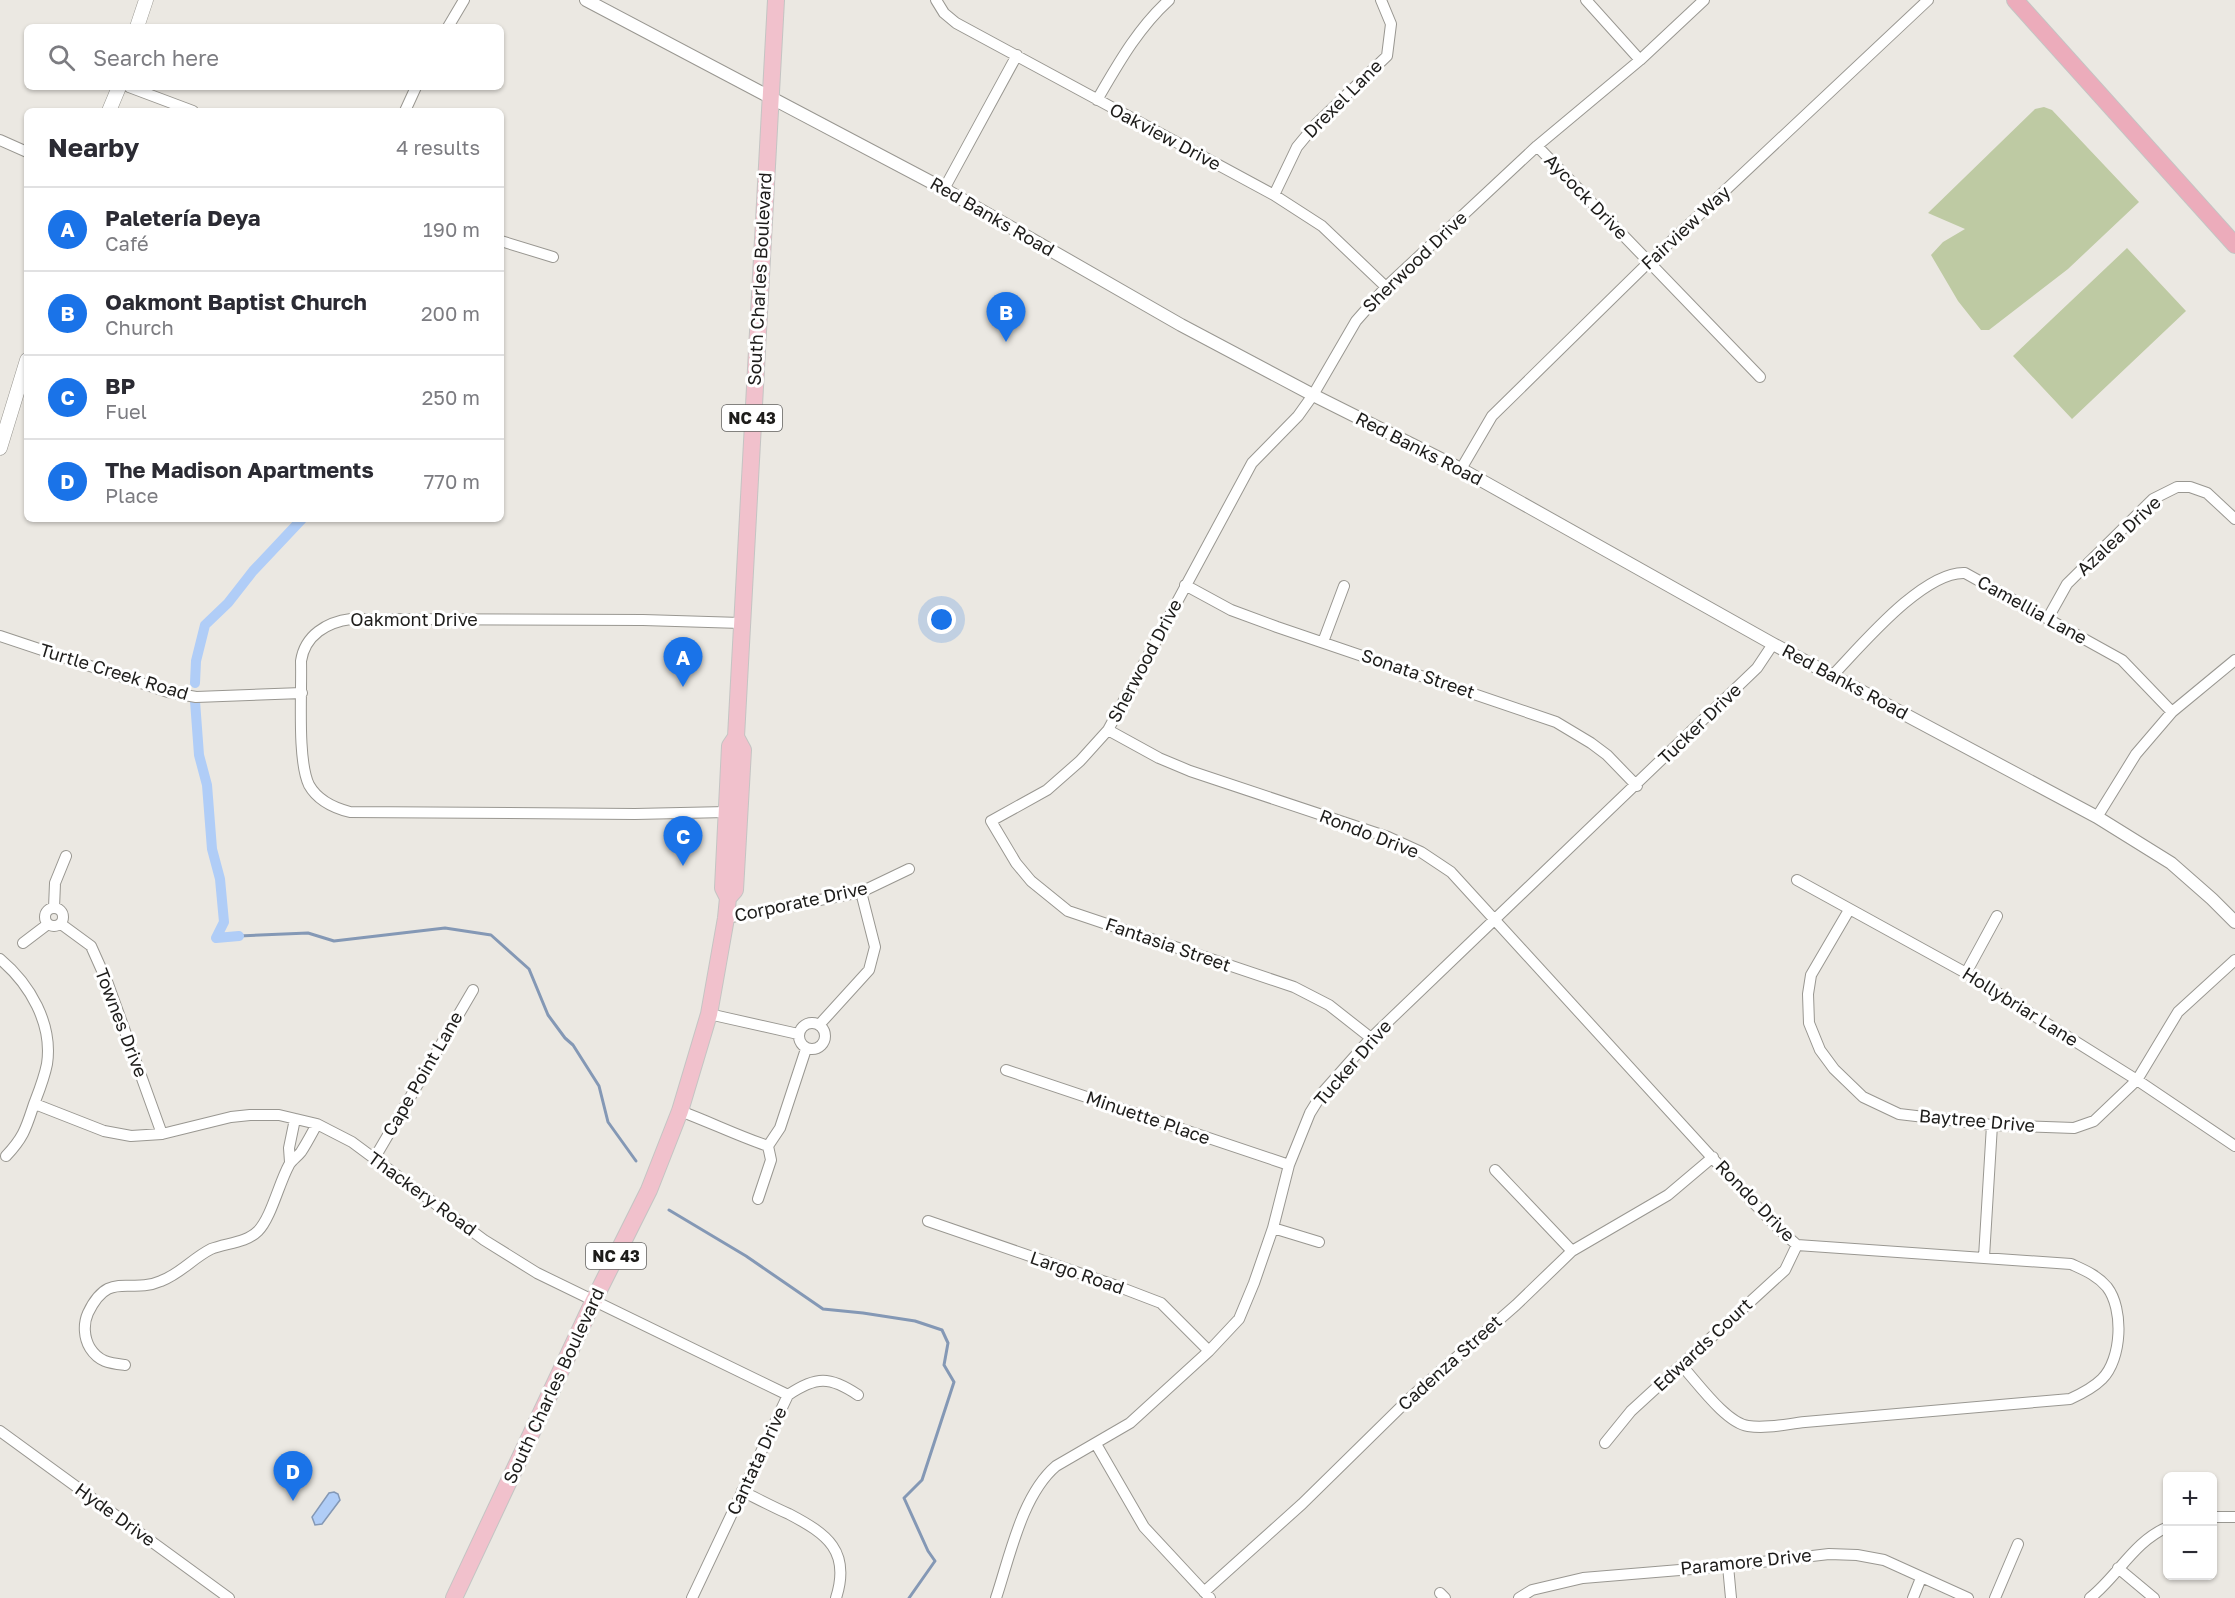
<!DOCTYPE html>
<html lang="en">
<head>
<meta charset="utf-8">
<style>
  body { margin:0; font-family:"Golos Text",sans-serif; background:#f2f2f3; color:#2b2b33 }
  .controls { position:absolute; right:18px; bottom:18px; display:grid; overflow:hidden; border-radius:9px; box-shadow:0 2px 4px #0004 }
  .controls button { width:54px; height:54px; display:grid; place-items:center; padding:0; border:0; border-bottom:2px solid #e1e1e2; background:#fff; color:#2b2b33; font:30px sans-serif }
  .you { position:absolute; left:942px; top:620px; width:21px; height:21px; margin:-15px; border:4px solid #fff; border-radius:50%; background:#1a73e8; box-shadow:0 0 0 9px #1a73e833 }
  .badge { display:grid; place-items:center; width:39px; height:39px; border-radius:50%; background:#1a73e8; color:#fff; font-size:20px; font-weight:700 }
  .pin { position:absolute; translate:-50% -50px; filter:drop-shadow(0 2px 3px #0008) }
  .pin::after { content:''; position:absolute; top:32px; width:21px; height:18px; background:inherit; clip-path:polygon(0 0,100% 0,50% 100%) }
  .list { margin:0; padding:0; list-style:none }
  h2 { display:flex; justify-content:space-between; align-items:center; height:78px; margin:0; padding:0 24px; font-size:26px }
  h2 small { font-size:20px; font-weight:400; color:#7c7c81 }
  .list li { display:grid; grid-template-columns:39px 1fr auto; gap:18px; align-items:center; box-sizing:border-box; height:84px; padding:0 24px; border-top:2px solid #e1e1e2 }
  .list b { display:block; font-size:22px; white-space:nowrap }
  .list p { margin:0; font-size:20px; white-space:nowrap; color:#7c7c81 }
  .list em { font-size:20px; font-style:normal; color:#7c7c81 }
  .icon { flex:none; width:33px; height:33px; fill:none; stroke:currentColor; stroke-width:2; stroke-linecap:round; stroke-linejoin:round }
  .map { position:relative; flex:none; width:2235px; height:1598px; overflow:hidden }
  .search { position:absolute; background:#fff; box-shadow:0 2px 4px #0004; left:24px; top:24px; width:480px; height:66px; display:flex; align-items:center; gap:15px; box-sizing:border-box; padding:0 21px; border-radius:9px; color:#7c7c81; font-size:22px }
  .panel { position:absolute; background:#fff; box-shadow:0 2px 4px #0004; left:24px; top:108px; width:480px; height:414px; border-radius:9px }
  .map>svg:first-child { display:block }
  .green { fill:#becaa3 }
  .water { fill:#b0cdf7; stroke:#8498b5; stroke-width:1.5 }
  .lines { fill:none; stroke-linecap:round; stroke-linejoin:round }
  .stream { stroke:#8498b5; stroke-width:3 }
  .canal { stroke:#b0cdf7; stroke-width:10 }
  .minor-casing { stroke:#999791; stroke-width:12 }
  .tertiary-casing { stroke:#999791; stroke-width:14 }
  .secondary-casing { stroke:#999791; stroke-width:15 }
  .primary-casing { stroke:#c4c4c3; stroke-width:18 }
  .trunk-casing { stroke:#c4c4c3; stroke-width:18 }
  .minor { stroke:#fff; stroke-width:10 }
  .tertiary { stroke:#fff; stroke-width:12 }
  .secondary { stroke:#fff; stroke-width:14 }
  .primary { stroke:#f1c1cc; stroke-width:16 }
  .trunk { stroke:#ecacbb; stroke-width:16 }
  .labels { text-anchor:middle; stroke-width:6; stroke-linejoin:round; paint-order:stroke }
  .shield { fill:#fff; stroke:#61605f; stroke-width:1.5 }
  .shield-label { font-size:16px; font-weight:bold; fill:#1d1c1a }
  .street-label { font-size:18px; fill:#1d1c1a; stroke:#fff }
</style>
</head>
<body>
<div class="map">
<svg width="2235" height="1598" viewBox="0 0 2235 1598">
  <rect width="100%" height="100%" fill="#ebe8e2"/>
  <path class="green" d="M 2044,107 L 2052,110 L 2139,202 L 2068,269 L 1989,330 L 1981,330 L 1958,301 L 1931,255 L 1943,242 L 1965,229 L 1928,213 L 2035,109 Z
    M 2127,248 L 2186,311 L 2072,419 L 2013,356 Z"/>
  <path class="water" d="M 334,1492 L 338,1494 L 340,1500 L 322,1524 L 315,1525 L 312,1517 L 329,1493 Z"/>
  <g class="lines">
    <path class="stream" d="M 239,936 L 308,933 L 334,941 L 445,928 L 491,935 L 529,969 L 548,1015 L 565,1038 L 573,1045 L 599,1086 L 608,1122 L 636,1161
      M 669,1210 L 746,1256 L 823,1309 L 863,1313 L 915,1321 L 942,1330 L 948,1343 L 944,1365 L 954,1382 L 922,1480 L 904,1498 L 928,1551 L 935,1561 L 909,1598"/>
    <path class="canal" d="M 195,683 L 196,661 L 205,625 L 228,603 L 253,571 L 302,519
      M 195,701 L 199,755 L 207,785 L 212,849 L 220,879 L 224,922 L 216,938 L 239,936"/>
    <g class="minor-casing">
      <path id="minor" d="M 936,0 L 944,13 L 956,23 L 1274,195 L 1322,226 L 1386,287
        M 1586,0 L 1640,60
        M 448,27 L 464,0
        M 129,87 L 193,111
        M 1097,100 C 1118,64 1138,28 1169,0
        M 405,111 L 416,87
        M 0,140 L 27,152
        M 1537,146 L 1760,377
        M 944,189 L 1017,55
        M 1274,195 L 1297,147 L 1316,124 L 1387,56 L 1391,24 L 1381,0
        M 501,241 L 553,257
        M 1461,469 L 1492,416 L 1649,262 L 1928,0
        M 1185,585 L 1231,610 L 1277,627 L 1556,722 L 1591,743 L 1607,755 L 1637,786
        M 2048,618 L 2067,584 L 2153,499 L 2177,487 L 2190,487 L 2207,493 L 2235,519
        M 0,636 L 168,692 L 196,697 L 302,693
        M 1323,642 L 1344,586
        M 1833,675 C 1861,646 1923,571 1965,573 L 2122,660 L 2172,712
        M 1108,730 L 1159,758 L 1190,771 L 1388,837 L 1421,852 L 1451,872 L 1748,1197 L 1780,1230 L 1797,1245 L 2071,1264 C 2084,1270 2097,1275 2107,1287 C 2124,1309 2122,1359 2102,1379 C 2093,1388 2081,1394 2070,1399 L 1805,1422 C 1786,1424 1767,1429 1748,1426 C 1726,1423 1697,1382 1682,1366
        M 727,812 L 635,814 L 350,812 C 334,808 318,801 309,785 C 297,760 302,692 301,661 C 305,635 327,622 351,619 L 643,620 L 741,623
        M 2097,817 L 2136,754 L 2172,712 L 2235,660
        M 1797,880 L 1966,973 L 2137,1080 L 2235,1146
        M 54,908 L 55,883 L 66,856
        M45 917a9 9 0 1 1 18 0a9 9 0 1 1-18 0Z
        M 1849,910 L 1811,975 L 1808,994 L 1809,1023 L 1820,1050 L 1834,1069 L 1863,1097 L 1899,1114 L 1992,1125 L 2074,1128 L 2094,1121 L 2137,1080 L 2178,1012 L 2235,960
        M 726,918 L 861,892 L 909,869
        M 61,924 L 91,946 L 108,984 L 162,1134
        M 23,943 L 48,924
        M 0,959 C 30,984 53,1024 47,1064 C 44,1079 39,1091 34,1104 C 26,1128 24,1137 6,1156
        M 1966,973 L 1997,916
        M 709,1014 L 798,1034
        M799 1036a13 13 0 1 1 26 0a13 13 0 1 1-26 0Z
        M 819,1025 L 869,970 L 875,947 L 861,892
        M 1371,1038 L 1329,1005 L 1294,987 L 1068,911 L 1031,881 L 1016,863 L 991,821 L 1047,790 L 1080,761 L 1108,730 L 1252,463 L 1298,416 L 1313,395 L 1356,321 L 1386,287 L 1537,146 L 1640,60 L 1704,0
        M 1006,1070 L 1289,1165
        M 35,1104 L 104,1131 L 131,1136 L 162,1134 L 231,1117 L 250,1115 L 279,1115 L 317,1124 L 352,1142 L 484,1240 L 537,1273 L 788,1395
        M 680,1111 C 710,1122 738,1136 768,1146
        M 768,1146 L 780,1128 L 806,1049
        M 374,1159 L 473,990
        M 290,1162 L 289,1148 L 295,1119
        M 1495,1170 L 1572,1251
        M 758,1199 L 771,1160 L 768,1146
        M 928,1221 L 1114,1285 L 1161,1303 L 1209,1351
        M 1273,1228 L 1319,1242
        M 1984,1257 L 1992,1125
        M 125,1365 C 109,1363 99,1362 90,1348 C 84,1338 83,1324 88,1313 C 109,1269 129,1295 161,1281 C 180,1274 193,1258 211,1249 C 226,1243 246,1243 258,1231 C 271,1218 279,1183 289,1165 C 292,1160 297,1157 301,1152 C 307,1143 312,1133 317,1124
        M 0,1431 L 229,1598
        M 1605,1443 L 1631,1411 L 1785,1270 L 1797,1245
        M 1096,1444 L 1144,1527 L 1210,1598
        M 742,1491 C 758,1499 773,1507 789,1514 C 827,1534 851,1551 836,1598
        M 2212,1517 L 2235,1517
        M 1728,1566 L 1731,1598
        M 2118,1568 L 2154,1598
        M 1204,1592 L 1302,1504 L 1411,1397 L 1516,1305 L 1572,1251 L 1668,1195 L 1713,1157
        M 1440,1593 L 1445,1598
        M 692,1598 L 788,1395 C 816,1376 830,1376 858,1395
        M 996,1598 C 1010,1556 1022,1495 1056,1466 L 1130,1423 L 1209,1351 L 1239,1319 L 1254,1283 L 1273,1228 L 1289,1165 L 1310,1113 L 1323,1092 L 1371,1038 L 1757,668 L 1773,644
        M 1519,1598 L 1532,1590 L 1583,1578 L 1728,1566 L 1829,1554 L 1857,1555 L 1884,1560 L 1968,1598
        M 1913,1598 L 1921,1578
        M 1995,1598 L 2018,1544
        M 2090,1598 C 2118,1576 2134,1541 2168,1527"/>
    </g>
    <g class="tertiary-casing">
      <path id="tertiary" d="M 586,0 L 944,189 L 1181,325 L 1313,395 L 1461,469 L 1773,644 L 2097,817 L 2171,863 L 2212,899 L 2235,922"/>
    </g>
    <g class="secondary-casing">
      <path id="secondary" d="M 137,27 L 146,0
        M 109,111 L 119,87
        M 0,448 L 27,360"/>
    </g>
    <g class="primary-casing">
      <path id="primary" d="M 728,898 L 735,890 L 743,750 L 736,737 L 776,0
        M 454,1598 L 594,1300 L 649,1190 L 680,1111 L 709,1014 L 726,918 L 728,898 L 723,888 L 730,746 L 736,737"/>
    </g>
    <g class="trunk-casing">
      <path id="trunk" d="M 2015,0 L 2235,245"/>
    </g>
    <use href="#minor" class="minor"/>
    <use href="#tertiary" class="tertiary"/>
    <use href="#secondary" class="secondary"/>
    <use href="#primary" class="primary"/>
    <use href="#trunk" class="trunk"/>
  </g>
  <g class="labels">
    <g class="shield">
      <rect x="722" y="405" width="60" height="26" rx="4.5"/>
      <rect x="586" y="1243" width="60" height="26" rx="4.5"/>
    </g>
    <g class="shield-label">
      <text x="752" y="424">NC 43</text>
      <text x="616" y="1262">NC 43</text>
    </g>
    <g class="street-label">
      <text transform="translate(1343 99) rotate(-45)" y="6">Drexel Lane</text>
      <text transform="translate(1165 137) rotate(28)" y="6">Oakview Drive</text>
      <text transform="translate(1586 197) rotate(46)" y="6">Aycock Drive</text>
      <text transform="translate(992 217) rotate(30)" y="6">Red Banks Road</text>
      <text transform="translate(1686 228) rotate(-43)" y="6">Fairview Way</text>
      <text transform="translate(1415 262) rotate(-44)" y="6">Sherwood Drive</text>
      <text transform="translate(760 279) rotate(-87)" y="6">South Charles Boulevard</text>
      <text transform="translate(1419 449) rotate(27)" y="6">Red Banks Road</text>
      <text transform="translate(2119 536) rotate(-43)" y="6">Azalea Drive</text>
      <text transform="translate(2032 610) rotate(29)" y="6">Camellia Lane</text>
      <text x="414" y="626">Oakmont Drive</text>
      <text transform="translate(1145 661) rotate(-62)" y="6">Sherwood Drive</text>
      <text transform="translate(114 672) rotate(17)" y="6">Turtle Creek Road</text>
      <text transform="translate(1418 674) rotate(19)" y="6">Sonata Street</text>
      <text transform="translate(1845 682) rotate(28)" y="6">Red Banks Road</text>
      <text transform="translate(1700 724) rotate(-44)" y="6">Tucker Drive</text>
      <text transform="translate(1369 834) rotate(21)" y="6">Rondo Drive</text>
      <text transform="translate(801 902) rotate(-12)" y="6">Corporate Drive</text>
      <text transform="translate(1168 945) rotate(19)" y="6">Fantasia Street</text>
      <text transform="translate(2020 1007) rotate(32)" y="6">Hollybriar Lane</text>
      <text transform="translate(121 1023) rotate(69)" y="6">Townes Drive</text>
      <text transform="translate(1353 1063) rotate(-49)" y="6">Tucker Drive</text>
      <text transform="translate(423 1074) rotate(-60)" y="6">Cape Point Lane</text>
      <text transform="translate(1148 1118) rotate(19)" y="6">Minuette Place</text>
      <text transform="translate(1977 1121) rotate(5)" y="6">Baytree Drive</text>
      <text transform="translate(422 1194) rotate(36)" y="6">Thackery Road</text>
      <text transform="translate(1755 1201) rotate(46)" y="6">Rondo Drive</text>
      <text transform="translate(1077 1273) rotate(19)" y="6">Largo Road</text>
      <text transform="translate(1703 1345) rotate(-43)" y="6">Edwards Court</text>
      <text transform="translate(1450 1363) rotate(-42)" y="6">Cadenza Street</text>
      <text transform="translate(554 1386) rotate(-65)" y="6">South Charles Boulevard</text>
      <text transform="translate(757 1461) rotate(-65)" y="6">Cantata Drive</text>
      <text transform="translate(115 1515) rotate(36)" y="6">Hyde Drive</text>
      <text transform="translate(1746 1562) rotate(-6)" y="6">Paramore Drive</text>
    </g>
  </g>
</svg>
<div class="controls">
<button>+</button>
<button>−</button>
</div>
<div class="you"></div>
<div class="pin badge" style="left:683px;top:687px">A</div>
<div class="pin badge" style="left:1006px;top:342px">B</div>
<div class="pin badge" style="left:683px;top:866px">C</div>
<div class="pin badge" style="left:293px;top:1501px">D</div>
<div class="search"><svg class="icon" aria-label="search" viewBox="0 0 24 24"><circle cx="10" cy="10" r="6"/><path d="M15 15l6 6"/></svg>Search here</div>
<section class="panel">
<h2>Nearby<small>4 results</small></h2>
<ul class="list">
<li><span class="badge">A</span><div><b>Paletería Deya</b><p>Café</p></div><em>190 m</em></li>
<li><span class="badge">B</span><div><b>Oakmont Baptist Church</b><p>Church</p></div><em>200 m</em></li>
<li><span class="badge">C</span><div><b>BP</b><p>Fuel</p></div><em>250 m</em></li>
<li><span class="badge">D</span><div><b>The Madison Apartments</b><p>Place</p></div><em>770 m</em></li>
</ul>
</section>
</div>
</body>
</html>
